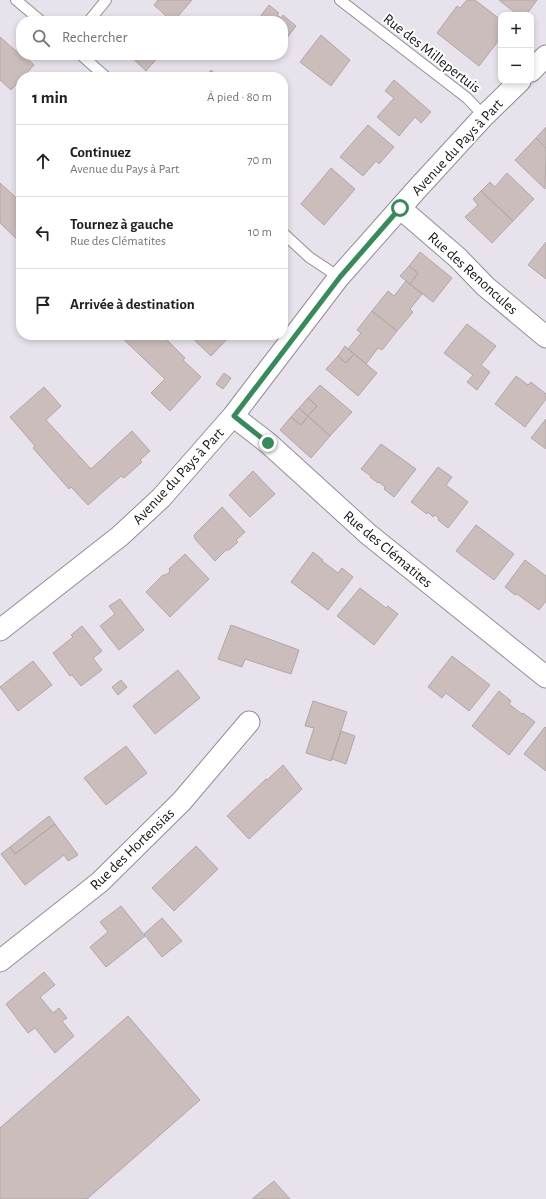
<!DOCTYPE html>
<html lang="fr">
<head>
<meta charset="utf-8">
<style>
  body { margin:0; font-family:"Alegreya Sans",sans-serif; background:#f6f6f6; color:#202124 }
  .controls { position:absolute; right:12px; top:12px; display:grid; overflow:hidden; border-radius:8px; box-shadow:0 2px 6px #0003 }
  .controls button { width:36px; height:36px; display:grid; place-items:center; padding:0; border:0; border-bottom:1px solid #e0e0e0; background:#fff; color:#202124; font:20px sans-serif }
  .stop { position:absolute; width:12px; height:12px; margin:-9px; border:3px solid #398a5b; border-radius:50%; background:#fff }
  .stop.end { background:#398a5b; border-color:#fff; box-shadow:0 1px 4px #0008 }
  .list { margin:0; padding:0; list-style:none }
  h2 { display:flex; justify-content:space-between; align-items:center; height:52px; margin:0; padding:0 16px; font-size:17px }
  h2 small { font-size:13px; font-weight:400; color:#757577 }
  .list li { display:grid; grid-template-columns:26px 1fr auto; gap:12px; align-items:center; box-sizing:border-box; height:72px; padding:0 16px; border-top:1px solid #e0e0e0 }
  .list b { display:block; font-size:15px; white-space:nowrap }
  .list p { margin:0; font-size:13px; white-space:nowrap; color:#757577 }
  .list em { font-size:13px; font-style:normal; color:#757577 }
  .icon { flex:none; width:22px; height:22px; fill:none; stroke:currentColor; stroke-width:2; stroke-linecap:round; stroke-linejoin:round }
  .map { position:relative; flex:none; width:546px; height:1199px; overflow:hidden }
  .search { position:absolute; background:#fff; box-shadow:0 2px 6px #0003; left:16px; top:16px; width:272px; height:44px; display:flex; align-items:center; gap:10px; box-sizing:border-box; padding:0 14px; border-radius:16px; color:#757577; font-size:15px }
  .panel { position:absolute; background:#fff; box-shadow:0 2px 6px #0003; left:16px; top:72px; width:272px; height:268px; border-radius:16px }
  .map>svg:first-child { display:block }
  .building { fill:#cabdbc; stroke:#b3a7a5 }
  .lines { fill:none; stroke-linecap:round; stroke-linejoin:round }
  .service-casing { stroke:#938d97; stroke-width:12 }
  .minor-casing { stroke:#938d97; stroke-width:23 }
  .service { stroke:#fff; stroke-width:10 }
  .minor { stroke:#fff; stroke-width:21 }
  .route { stroke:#398a5b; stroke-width:5 }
  .labels { text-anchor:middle; stroke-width:4; stroke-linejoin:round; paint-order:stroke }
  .street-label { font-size:15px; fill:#161417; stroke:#fff }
</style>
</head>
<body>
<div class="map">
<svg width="546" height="1199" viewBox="0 0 546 1199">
  <rect width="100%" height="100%" fill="#e8e2ec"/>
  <path class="building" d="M 158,0 L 192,0 L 174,21 L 172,21 L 154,5 Z
    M 467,0 L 475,0 L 501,20 L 501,42 L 499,40 L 479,66 L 437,33 L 457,6 L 460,8 Z
    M 499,0 L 537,0 L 526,15 L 518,15 Z
    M 269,5 L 279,13 L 277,15 L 281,18 L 283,15 L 296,26 L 283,43 L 283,21 L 257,21 Z
    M 321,35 L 350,60 L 331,86 L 300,62 Z
    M 0,37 L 23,57 L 25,56 L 34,65 L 23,77 L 21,77 L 21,79 L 11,90 L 0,80 Z
    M 129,55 L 160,55 L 146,71 Z
    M 211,70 L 219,77 L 205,77 Z
    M 394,80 L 431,112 L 421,123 L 415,117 L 399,136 L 377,117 L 394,98 L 385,91 Z
    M 368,125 L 394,147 L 379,164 L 376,161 L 363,176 L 340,157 Z
    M 546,127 L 546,148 L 536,138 Z
    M 536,138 L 546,148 L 545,189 L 515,160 Z
    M 331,168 L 355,189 L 324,225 L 301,204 Z
    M 507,173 L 534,199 L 513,221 L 481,191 L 490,182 L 495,187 Z
    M 0,183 L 21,202 L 21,243 L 0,223 Z
    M 481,191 L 513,221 L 492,243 L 465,217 L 478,205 L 473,199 Z
    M 546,242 L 546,279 L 528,265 Z
    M 420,252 L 452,278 L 433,302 L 410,284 L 418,273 L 409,266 Z
    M 409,266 L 418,273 L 410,284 L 400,276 Z
    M 406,281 L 422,294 L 410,309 L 413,312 L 397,331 L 372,311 L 388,291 L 394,296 Z
    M 372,311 L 397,331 L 382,350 L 378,348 L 366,364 L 348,349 L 361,333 L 357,330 Z
    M 467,324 L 496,346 L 481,365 L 490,372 L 477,390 L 467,382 L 473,375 L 444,353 Z
    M 119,335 L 162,335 L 185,358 L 183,360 L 201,377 L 170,411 L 151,393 L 165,379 Z
    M 189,335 L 237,335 L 232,340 L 229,337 L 211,356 Z
    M 345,346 L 354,354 L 346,363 L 338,356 Z
    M 354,354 L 377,373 L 358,396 L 326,369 L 338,356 L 346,363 Z
    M 224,373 L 231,378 L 223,389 L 216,384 Z
    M 516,376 L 528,385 L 531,382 L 546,394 L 546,399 L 525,427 L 495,404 Z
    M 320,385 L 352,412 L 330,436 L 308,416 L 317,406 L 308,398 Z
    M 44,387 L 61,406 L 46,420 L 91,469 L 132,431 L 150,451 L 140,460 L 142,462 L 124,478 L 121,476 L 88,505 L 71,487 L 69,489 L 33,448 L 35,446 L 10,417 Z
    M 308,398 L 317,406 L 308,416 L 299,408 Z
    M 299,408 L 308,416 L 301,425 L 291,417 Z
    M 308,416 L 330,436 L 311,458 L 280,430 L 291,417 L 301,425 Z
    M 546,419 L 546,449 L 531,438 Z
    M 381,444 L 416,469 L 394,497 L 384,489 L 385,487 L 379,482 L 378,483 L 370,477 L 371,476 L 361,469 Z
    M 438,467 L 452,477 L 446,485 L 468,502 L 448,528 L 438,520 L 439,518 L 435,515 L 433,517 L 428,512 L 427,514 L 411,502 Z
    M 253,471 L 275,494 L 250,517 L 229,495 Z
    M 222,507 L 245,532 L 236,540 L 238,542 L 229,550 L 226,550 L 215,561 L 195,539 L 194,535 Z
    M 476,525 L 514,554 L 494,580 L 456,551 Z
    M 313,552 L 323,560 L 322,561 L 338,573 L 342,568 L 353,577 L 328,610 L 291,582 Z
    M 185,554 L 209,579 L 170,617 L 146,592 L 163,575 L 166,575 L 170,571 L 169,569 Z
    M 525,560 L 546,576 L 546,601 L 539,610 L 517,594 L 515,595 L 505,587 Z
    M 360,588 L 386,608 L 388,606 L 398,614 L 374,645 L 337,616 Z
    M 120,599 L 144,630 L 119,650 L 100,626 L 115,614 L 109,606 Z
    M 231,625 L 299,650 L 291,674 L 245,659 L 242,667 L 218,659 Z
    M 82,626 L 102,651 L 93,658 L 102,670 L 81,686 L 72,675 L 70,676 L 53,653 L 73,637 L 71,635 Z
    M 452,656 L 490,685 L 469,711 L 446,693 L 442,698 L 428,687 Z
    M 33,661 L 52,685 L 18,711 L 0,687 Z
    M 178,670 L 200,698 L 155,734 L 133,706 Z
    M 121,680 L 127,687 L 118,695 L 112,687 Z
    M 499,691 L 511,701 L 509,704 L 522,714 L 523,713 L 535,722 L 509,755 L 472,726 Z
    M 313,701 L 347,712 L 331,761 L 306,753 L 314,728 L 305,726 Z
    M 545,727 L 546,728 L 546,771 L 524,754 Z
    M 341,731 L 355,736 L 346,764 L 332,759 Z
    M 126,746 L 147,773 L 106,805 L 84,778 Z
    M 283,765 L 302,789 L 249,839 L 227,816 L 266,779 L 267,780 Z
    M 49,816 L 55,824 L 15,854 L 10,847 Z
    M 55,824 L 78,855 L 68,861 L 64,855 L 25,885 L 1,854 L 10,847 L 15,854 Z
    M 196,846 L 218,869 L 174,911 L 152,888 Z
    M 121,906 L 145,936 L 106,967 L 90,947 L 108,932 L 100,922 Z
    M 162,918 L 182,941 L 162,957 L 144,934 Z
    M 44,972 L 55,985 L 40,997 L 53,1013 L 59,1008 L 67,1018 L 62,1021 L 74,1036 L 55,1053 L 35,1028 L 28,1033 L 6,1004 Z
    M 128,1016 L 200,1100 L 87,1199 L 0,1199 L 0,1128 Z
    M 274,1181 L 290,1199 L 252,1199 Z"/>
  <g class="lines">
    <g class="service-casing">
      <path id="service" d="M 16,0 L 41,21
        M 340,0 L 467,98 L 484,116
        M 89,21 L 106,0
        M 81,55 L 106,77
        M 283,233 L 309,257 L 339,277"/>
    </g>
    <g class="minor-casing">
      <path id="minor" d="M 531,71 L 546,56
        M 400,208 L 458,258 L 485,286 L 546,337
        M 233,416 L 268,443 L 368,534 L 546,677
        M 0,630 L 120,536 L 161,498 L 233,416 L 339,277 L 417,189 L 484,116 L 520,81
        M 0,961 L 100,882 L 182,801 L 249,722"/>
    </g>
    <use href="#service" class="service"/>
    <use href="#minor" class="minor"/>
  </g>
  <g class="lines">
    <path class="route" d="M 268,443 L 234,416 L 340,277 L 400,208"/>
  </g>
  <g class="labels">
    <g class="street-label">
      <text transform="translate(432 53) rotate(38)" y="5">Rue des Millepertuis</text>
      <text transform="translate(457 147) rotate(-47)" y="5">Avenue du Pays à Part</text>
      <text transform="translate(473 273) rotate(42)" y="5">Rue des Renoncules</text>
      <text transform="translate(178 476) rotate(-47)" y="5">Avenue du Pays à Part</text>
      <text transform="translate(388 549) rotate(40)" y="5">Rue des Clématites</text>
      <text transform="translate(132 849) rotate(-44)" y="5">Rue des Hortensias</text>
    </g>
  </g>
</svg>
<div class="controls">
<button>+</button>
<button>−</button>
</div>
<div class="stop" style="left:400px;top:208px"></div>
<div class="stop end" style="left:268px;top:443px"></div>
<div class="search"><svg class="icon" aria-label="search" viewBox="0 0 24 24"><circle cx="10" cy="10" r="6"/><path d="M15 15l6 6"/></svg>Rechercher</div>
<section class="panel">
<h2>1 min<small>À pied · 80 m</small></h2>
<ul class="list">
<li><svg class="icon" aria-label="ahead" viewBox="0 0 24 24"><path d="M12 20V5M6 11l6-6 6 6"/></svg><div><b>Continuez</b><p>Avenue du Pays à Part</p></div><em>70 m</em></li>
<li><svg class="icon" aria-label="left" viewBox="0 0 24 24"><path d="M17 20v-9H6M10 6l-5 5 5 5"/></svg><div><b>Tournez à gauche</b><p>Rue des Clématites</p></div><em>10 m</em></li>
<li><svg class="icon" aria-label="arrive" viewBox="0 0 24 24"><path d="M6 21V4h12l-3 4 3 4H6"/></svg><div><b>Arrivée à destination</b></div></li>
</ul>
</section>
</div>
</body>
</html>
